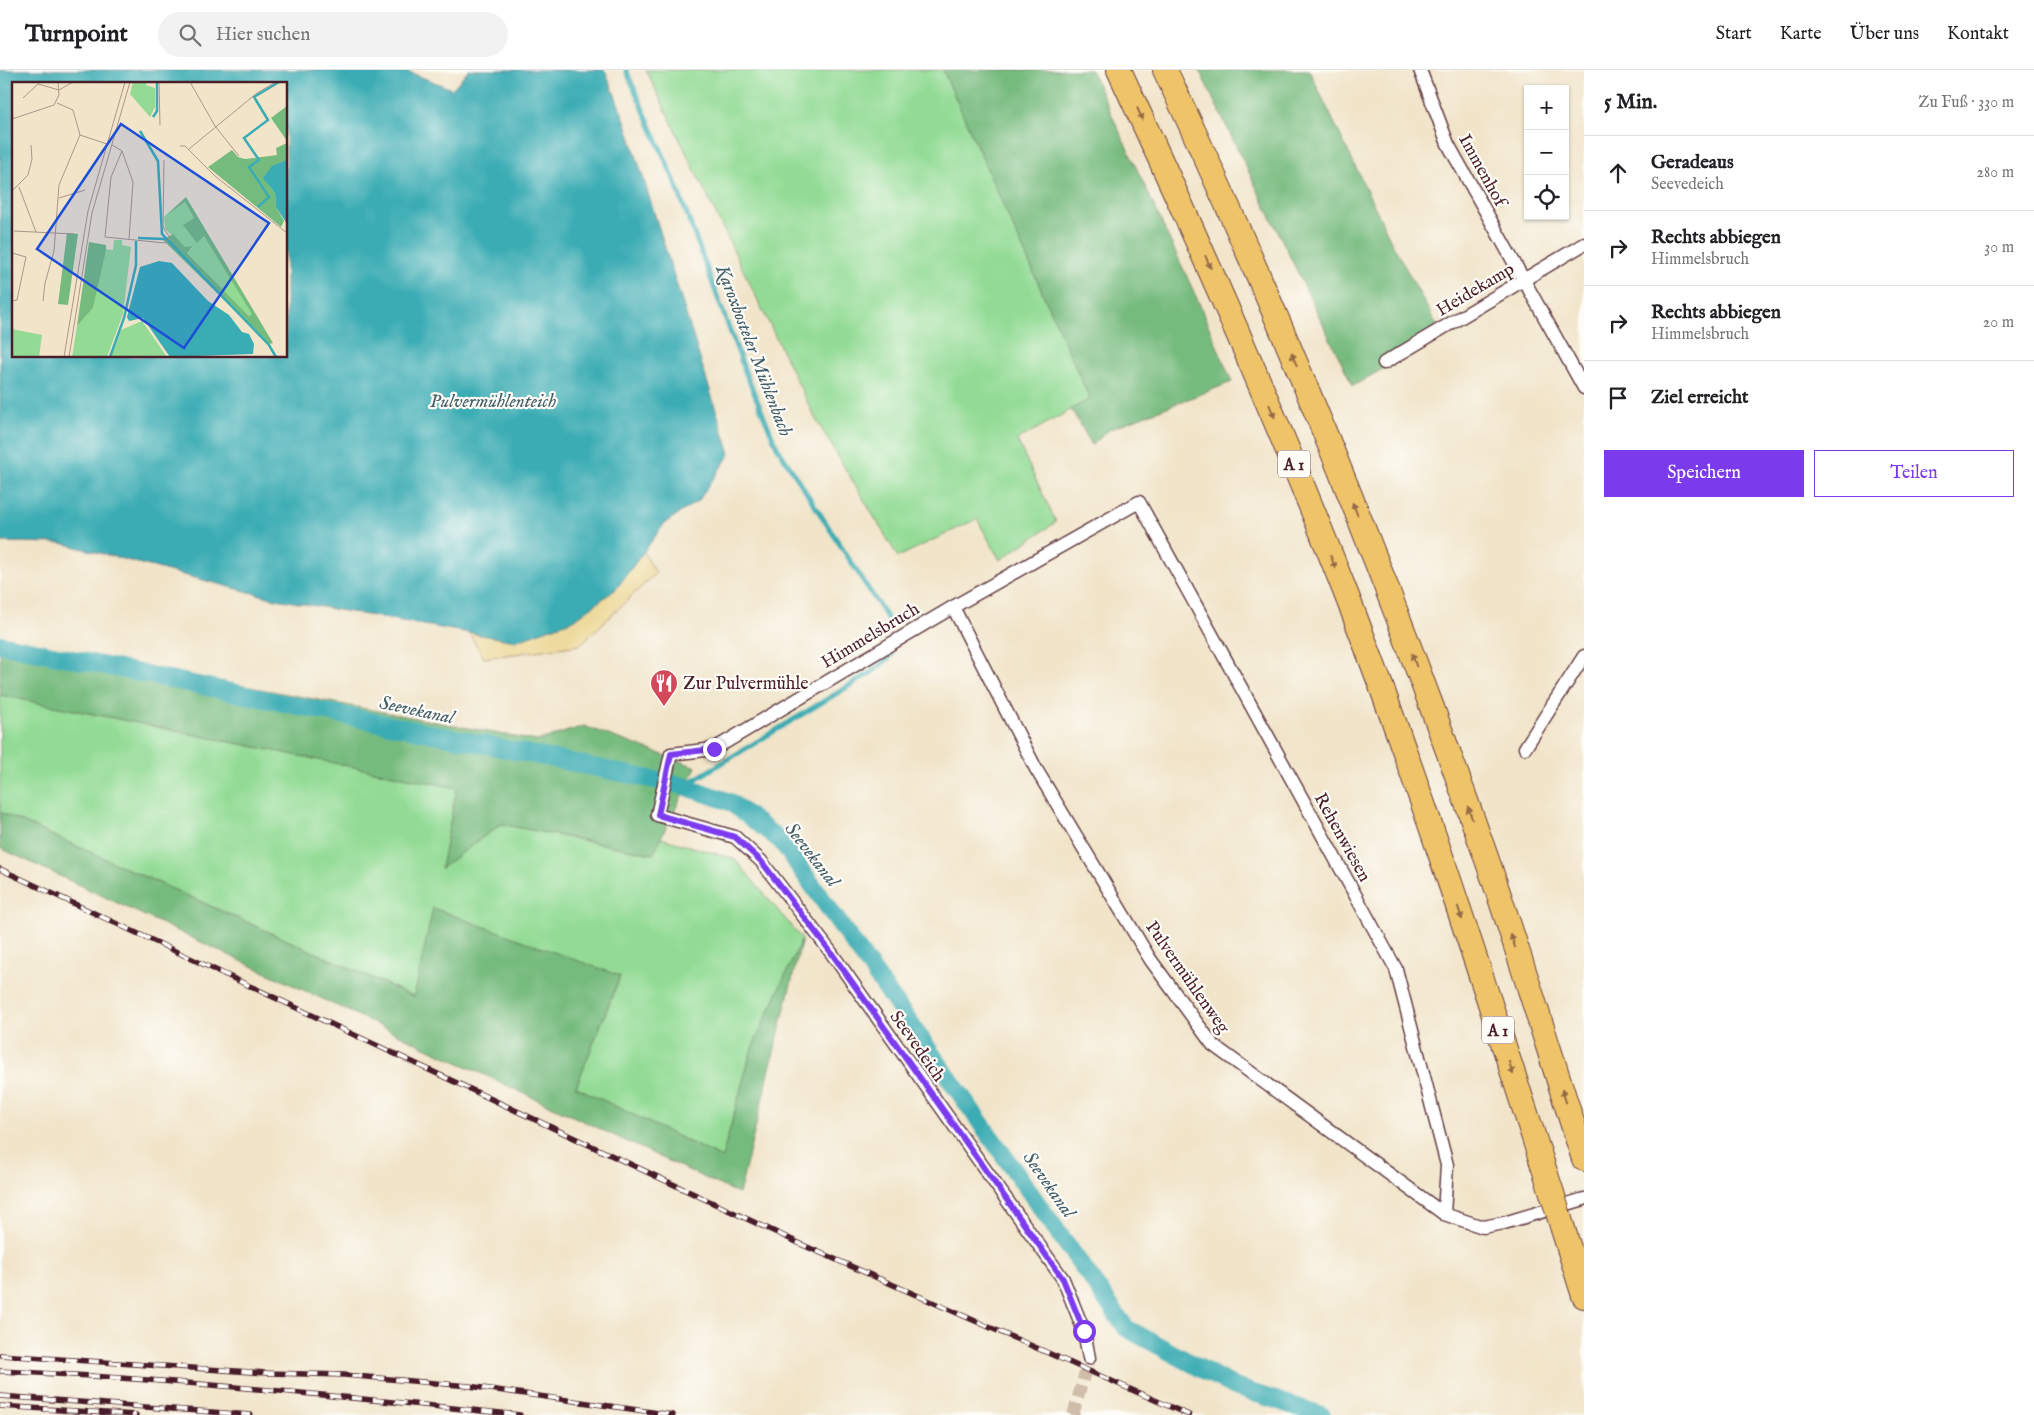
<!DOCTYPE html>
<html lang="de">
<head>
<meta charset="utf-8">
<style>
  body { margin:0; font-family:"IM FELL English",serif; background:#f2f2f2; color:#202124 }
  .controls { position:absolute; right:15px; top:15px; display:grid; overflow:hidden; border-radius:0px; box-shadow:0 1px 4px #0004 }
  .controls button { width:45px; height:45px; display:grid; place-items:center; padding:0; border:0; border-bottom:1px solid #e0e0e0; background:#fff; color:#202124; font:25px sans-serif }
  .stop { position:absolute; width:15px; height:15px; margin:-11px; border:4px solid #7c3aed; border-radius:50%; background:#fff }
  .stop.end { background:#7c3aed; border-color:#fff; box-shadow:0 1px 5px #0008 }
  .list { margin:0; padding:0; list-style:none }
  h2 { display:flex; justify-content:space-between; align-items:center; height:65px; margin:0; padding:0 20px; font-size:21px }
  h2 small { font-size:16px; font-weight:400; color:#757577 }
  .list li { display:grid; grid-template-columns:32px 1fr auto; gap:15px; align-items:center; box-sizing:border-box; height:75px; padding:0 20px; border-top:1px solid #e0e0e0 }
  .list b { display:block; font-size:19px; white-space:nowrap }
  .list p { margin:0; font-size:16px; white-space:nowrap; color:#757577 }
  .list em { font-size:16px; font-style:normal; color:#757577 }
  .actions { display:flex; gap:10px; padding:15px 20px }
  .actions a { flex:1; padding:11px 0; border:1px solid #7c3aed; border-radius:0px; text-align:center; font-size:18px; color:#7c3aed }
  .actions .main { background:#7c3aed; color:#fff }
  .icon { flex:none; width:28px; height:28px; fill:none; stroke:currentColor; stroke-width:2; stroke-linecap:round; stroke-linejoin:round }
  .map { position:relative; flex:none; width:1584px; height:1345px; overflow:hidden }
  header { display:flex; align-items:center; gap:30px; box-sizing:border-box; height:70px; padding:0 25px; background:#fff; border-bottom:1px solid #e0e0e0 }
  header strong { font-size:24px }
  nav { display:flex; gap:28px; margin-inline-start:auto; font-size:18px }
  .search { width:350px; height:45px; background:#f2f2f2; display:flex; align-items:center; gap:12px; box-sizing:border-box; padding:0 18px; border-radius:28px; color:#757577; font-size:19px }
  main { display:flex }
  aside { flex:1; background:#fff }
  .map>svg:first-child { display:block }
  .green { fill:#93db95; stroke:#6e7d60 }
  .forest { fill:#76bb7e; stroke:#606d54 }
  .sand { fill:#eeda9e; stroke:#9c7c64 }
  .water { fill:#3aacb4; stroke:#426670; fill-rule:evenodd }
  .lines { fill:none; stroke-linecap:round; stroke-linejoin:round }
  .stream { stroke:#3aacb4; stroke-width:5 }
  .canal { stroke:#3aacb4; stroke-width:18 }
  .street-tunnel { stroke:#d0bda9; stroke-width:12; stroke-dasharray:12 6; stroke-linecap:butt }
  .street-casing { stroke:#633d43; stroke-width:15 }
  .highway-casing { stroke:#633d43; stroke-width:26 }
  .street { stroke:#fff; stroke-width:12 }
  .highway { stroke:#efc469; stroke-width:24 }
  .rail-casing { stroke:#4a1f2b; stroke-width:5.5 }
  .rail { stroke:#fdfcf7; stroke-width:4; stroke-dasharray:11; stroke-linecap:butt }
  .highway-bridge-casing { stroke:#633d43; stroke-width:26; stroke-linecap:butt }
  .highway-bridge { stroke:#efc469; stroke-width:24 }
  .oneway { fill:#946947 }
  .route { stroke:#7c3aed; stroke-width:6 }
  .labels { text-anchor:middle; stroke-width:4.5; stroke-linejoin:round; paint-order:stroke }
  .shield { fill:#fdfcf7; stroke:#806168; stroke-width:1 }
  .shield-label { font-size:16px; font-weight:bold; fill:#4a1f2b }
  .street-label { font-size:18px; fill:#4a1f2b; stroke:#fdfcf7 }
  .poi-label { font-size:18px; fill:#4a1f2b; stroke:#fdfcf7; text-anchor:start }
  .water-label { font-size:19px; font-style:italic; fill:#435e69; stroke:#fdfcf7 }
  .inset-river { fill:none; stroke:#3aacb4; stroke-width:2.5 }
  .inset-road { fill:none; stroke:#ae958a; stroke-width:1 }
  .view { fill:#1d4ed8; fill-opacity:0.15; stroke:#1d4ed8; stroke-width:2.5 }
  .inset-edge { fill:none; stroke:#4a1f2b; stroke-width:2.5 }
</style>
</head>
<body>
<header>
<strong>Turnpoint</strong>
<div class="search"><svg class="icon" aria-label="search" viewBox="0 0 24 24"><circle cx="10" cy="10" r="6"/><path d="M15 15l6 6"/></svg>Hier suchen</div>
<nav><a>Start</a><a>Karte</a><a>Über uns</a><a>Kontakt</a></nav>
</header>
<main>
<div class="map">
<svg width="1584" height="1345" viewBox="0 0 1584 1345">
  <rect width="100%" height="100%" fill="#fdfcf7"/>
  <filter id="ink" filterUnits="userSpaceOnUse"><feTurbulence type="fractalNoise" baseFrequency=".02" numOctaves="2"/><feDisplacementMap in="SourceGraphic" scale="10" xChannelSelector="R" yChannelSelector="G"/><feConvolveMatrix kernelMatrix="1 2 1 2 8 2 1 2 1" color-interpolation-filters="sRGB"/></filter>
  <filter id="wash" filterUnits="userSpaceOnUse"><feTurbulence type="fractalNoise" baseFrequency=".0096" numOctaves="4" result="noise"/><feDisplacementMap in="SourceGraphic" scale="20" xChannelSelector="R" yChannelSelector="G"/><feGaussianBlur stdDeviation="1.12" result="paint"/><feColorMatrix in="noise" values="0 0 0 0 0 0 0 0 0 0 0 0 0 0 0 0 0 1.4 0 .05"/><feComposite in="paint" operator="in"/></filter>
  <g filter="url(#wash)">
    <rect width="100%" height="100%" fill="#f1e4c9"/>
    <path class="green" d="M 646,0 L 943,0 L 1090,329 L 1017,370 L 1056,452 L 1000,490 L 977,449 L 898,487 L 814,346 Z
      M 0,625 L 457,718 L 441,798 L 501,754 L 652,784 L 657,767 L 735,789 L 802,869 L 752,978 L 722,1088 L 576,1017 L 620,907 L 433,838 L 415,927 L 0,742 Z"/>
    <path class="forest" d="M 943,0 L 1091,0 L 1199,233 L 1232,312 L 1110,359 L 1092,375 L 1071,339 L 1090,329 Z
      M 1199,0 L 1309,0 L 1391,171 L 1442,265 L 1353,316 Z
      M 0,570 L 537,671 L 584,656 L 696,697 L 653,784 L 501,754 L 441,798 L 457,718 L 0,625 Z
      M 0,742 L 414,927 L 433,838 L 620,906 L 576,1017 L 722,1088 L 752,978 L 802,869 L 739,1124 L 0,778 Z"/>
    <path class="sand" d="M 643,481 L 656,503 L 580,575 L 484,588 L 469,563 L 515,570 L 616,519 Z"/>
    <path class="water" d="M 0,0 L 404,0 L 452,19 L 469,0 L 605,0 L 626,53 L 730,384 L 699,430 L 665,453 L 616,519 L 574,550 L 515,571 L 276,529 L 61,473 L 0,472 ZM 14,14 L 286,14 L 286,286 L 14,286 Z"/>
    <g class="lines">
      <path class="stream" d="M 626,0 L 675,112 L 746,304 L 777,377 L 891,554
        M 684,716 L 872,602 L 892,585"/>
      <path class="canal" d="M 0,574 L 684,716 L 730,732 L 781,771 L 1126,1258 L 1235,1317 L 1322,1345"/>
    </g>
  </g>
  <g filter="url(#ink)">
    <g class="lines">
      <path class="street-tunnel" d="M 1073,1345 L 1089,1288"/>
      <g class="street-casing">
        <path id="street" d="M 1420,0 L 1448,74 L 1584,318
          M 1384,293 L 1584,174
          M 953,537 L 1036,699 L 1150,889 L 1213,975 L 1444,1144 L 1483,1157 L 1504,1153 L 1584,1129
          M 1525,678 L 1584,586
          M 1089,1288 L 1084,1261 L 1063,1209 L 830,881 L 761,791 L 735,767 L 657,745 L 671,684 L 714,679 L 953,537 L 1139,432 L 1396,899 L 1447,1095 L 1444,1144"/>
      </g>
      <g class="highway-casing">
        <path id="highway" d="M 1119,0 C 1202,178 1281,357 1352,539 C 1426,731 1488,928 1552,1123
          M 1165,0 C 1286,256 1392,520 1486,787 C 1521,887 1551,988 1584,1089
          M 1563,1159 L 1584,1226"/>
      </g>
      <use href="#street" class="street"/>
      <use href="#highway" class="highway"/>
      <g class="rail-casing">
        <path id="rail" d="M 0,799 L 805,1176 L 1189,1345
          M 0,1285 L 267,1303 L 344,1305 L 469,1316 L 673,1345
          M 0,1301 C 174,1309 347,1327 520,1345
          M 0,1326 L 251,1345
          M 0,1336 L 136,1345"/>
      </g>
      <use href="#rail" class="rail"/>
      <g class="highway-bridge-casing">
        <path id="highway-bridge" d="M 1552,1123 L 1563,1159"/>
      </g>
      <use href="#highway-bridge" class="highway-bridge"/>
    </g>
    <defs><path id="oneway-solid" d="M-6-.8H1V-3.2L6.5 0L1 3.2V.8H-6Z" transform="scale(1.25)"/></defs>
    <g class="oneway">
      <use href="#oneway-solid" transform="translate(1140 44) rotate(65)"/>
      <use href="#oneway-solid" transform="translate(1208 192) rotate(67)"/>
      <use href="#oneway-solid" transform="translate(1294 289) rotate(-113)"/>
      <use href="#oneway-solid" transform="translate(1272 341) rotate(67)"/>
      <use href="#oneway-solid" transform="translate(1355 439) rotate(-112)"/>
      <use href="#oneway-solid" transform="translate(1333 492) rotate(68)"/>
      <use href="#oneway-solid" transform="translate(1414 590) rotate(-110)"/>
      <use href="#oneway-solid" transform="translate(1470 743) rotate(-110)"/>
      <use href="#oneway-solid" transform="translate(1460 843) rotate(72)"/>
      <use href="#oneway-solid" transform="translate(1513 871) rotate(-108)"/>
      <use href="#oneway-solid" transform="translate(1511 998) rotate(72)"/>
      <use href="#oneway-solid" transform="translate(1564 1026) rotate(-108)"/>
    </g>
  </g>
  <g class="lines" filter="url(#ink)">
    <path class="route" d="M 714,679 L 671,684 L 658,745 L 735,767 L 761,791 L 830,881 L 1063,1209 L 1084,1261"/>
  </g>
  <defs>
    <g id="restaurant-pin" transform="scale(1.4375)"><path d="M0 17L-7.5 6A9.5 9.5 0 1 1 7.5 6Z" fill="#d1495b" stroke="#fdfcf7"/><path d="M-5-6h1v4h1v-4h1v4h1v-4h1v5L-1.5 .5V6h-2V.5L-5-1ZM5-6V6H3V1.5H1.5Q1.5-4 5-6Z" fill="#fff"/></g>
  </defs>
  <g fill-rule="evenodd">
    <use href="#restaurant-pin" x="664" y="613"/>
  </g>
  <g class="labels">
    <g class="shield">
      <rect x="1278" y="380.5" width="32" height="27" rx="4"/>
      <rect x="1482" y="946.5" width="32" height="27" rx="4"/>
    </g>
    <g class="shield-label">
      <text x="1294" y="400">A 1</text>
      <text x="1498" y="966">A 1</text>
    </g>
    <g class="street-label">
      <text transform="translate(1483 100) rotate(61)" y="6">Immenhof</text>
      <text transform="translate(1475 219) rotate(-31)" y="6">Heidekamp</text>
      <text transform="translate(870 565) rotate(-31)" y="6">Himmelsbruch</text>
      <text transform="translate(1343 767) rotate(61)" y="6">Rehenwiesen</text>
      <text transform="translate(1188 907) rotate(55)" y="6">Pulvermühlenweg</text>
      <text transform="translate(918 976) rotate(55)" y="6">Seevedeich</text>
    </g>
    <g class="poi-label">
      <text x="683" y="619">Zur Pulvermühle</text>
    </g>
    <g class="water-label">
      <text transform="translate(755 280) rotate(69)" y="7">Karoxbosteler Mühlenbach</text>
      <text x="493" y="337">Pulvermühlenteich</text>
      <text transform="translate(417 639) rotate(12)" y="7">Seevekanal</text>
      <text transform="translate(813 784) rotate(52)" y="7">Seevekanal</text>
      <text transform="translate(1050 1114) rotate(55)" y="7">Seevekanal</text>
    </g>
  </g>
  <g transform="translate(12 12)">
    <rect width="275" height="275" fill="#f1e4c9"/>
    <path d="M 121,0 L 134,0 L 134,3 L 143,6 L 143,25 L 138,35 L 118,12 ZM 173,120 L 182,136 L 172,143 L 192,154 L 241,232 L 237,234 L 175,171 L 181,165 L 173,165 L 153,147 L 152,135 ZM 102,158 L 110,158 L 110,163 L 119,165 L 111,232 L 95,275 L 60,275 L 65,244 L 81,226 L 91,167 L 101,168 ZM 130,239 L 155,275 L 99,275 L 109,248 ZM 0,247 L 30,253 L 27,275 L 0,275 Z" fill="#93db95"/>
    <path d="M 275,24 L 275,59 L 259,36 ZM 275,61 L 275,78 L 266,84 L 256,102 L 263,111 L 264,125 L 272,139 L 269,145 L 196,85 L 220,68 L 226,75 L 233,77 L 265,73 L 264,66 ZM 174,115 L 261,261 L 257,262 L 151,158 L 161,152 L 173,165 L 181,164 L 175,171 L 237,234 L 240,232 L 192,154 L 185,161 L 171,143 L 182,136 L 173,120 L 152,135 ZM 55,151 L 66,152 L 56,223 L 46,222 ZM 77,160 L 94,163 L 94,168 L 81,226 L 65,244 Z" fill="#76bb7e"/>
    <path d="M 275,78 L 275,142 L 264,125 L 263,111 L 251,96 L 260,84 ZM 147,179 L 160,181 L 196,219 L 217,233 L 230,250 L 237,252 L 242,262 L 241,272 L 158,275 L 131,236 L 117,239 L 115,235 L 128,185 Z" fill="#3aacb4"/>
    <path class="inset-river" d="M 141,35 L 145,29 L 145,0M 128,49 L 146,79 L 150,152 L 257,263 L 264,275M 246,125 L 257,115 L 237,85 L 247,78 L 232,56 L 256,38 L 242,15 L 267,0M 126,156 L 153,157M 98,275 L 112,236 L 124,183 L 124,159"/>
    <path class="inset-road" d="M 147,0 L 148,43M 178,0 L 203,44 L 227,74M 47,8 L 61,0M 11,16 L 26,2 L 47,8M 45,21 L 61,28 L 68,53 L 95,62M 0,37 L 42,23 L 47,13 L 46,0M 100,63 L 110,69 L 121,100 L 117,157M 168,64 L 173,64 L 203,94 L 275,151M 177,67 L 245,11 L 264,0M 110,69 L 99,95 L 93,155 L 153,161 L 158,156 L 151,145 L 152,78M 7,105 L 24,150M 0,109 L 16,93 L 20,77 L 19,63M 47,116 L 73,108M 0,141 L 0,158M 2,149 L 62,152M 0,171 L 14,175 L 5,218 L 0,219M 31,219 L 33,201 L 42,169 L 47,103 L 68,53M 52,275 L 76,129 L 113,0M 57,275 L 80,131 L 118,0"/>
    <path class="view" d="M 109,42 L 257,141 L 172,266 L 25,167 Z"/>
    <rect width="275" height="275" class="inset-edge"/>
  </g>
</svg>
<div class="controls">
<button>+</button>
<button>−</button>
<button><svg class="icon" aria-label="locate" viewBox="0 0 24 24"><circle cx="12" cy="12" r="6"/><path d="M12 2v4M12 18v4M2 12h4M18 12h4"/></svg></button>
</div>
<div class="stop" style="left:1084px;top:1261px"></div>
<div class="stop end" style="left:714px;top:679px"></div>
</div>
<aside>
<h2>5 Min.<small>Zu Fuß · 330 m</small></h2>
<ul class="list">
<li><svg class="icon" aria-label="ahead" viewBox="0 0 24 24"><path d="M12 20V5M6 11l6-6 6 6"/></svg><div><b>Geradeaus</b><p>Seevedeich</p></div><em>280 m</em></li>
<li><svg class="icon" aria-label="right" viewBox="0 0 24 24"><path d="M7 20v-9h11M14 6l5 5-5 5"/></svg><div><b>Rechts abbiegen</b><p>Himmelsbruch</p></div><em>30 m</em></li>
<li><svg class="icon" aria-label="right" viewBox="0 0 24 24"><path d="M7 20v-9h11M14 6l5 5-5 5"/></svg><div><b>Rechts abbiegen</b><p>Himmelsbruch</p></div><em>20 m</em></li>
<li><svg class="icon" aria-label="arrive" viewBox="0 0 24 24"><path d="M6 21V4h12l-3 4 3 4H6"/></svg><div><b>Ziel erreicht</b></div></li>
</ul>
<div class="actions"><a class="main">Speichern</a><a>Teilen</a></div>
</aside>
</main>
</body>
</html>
